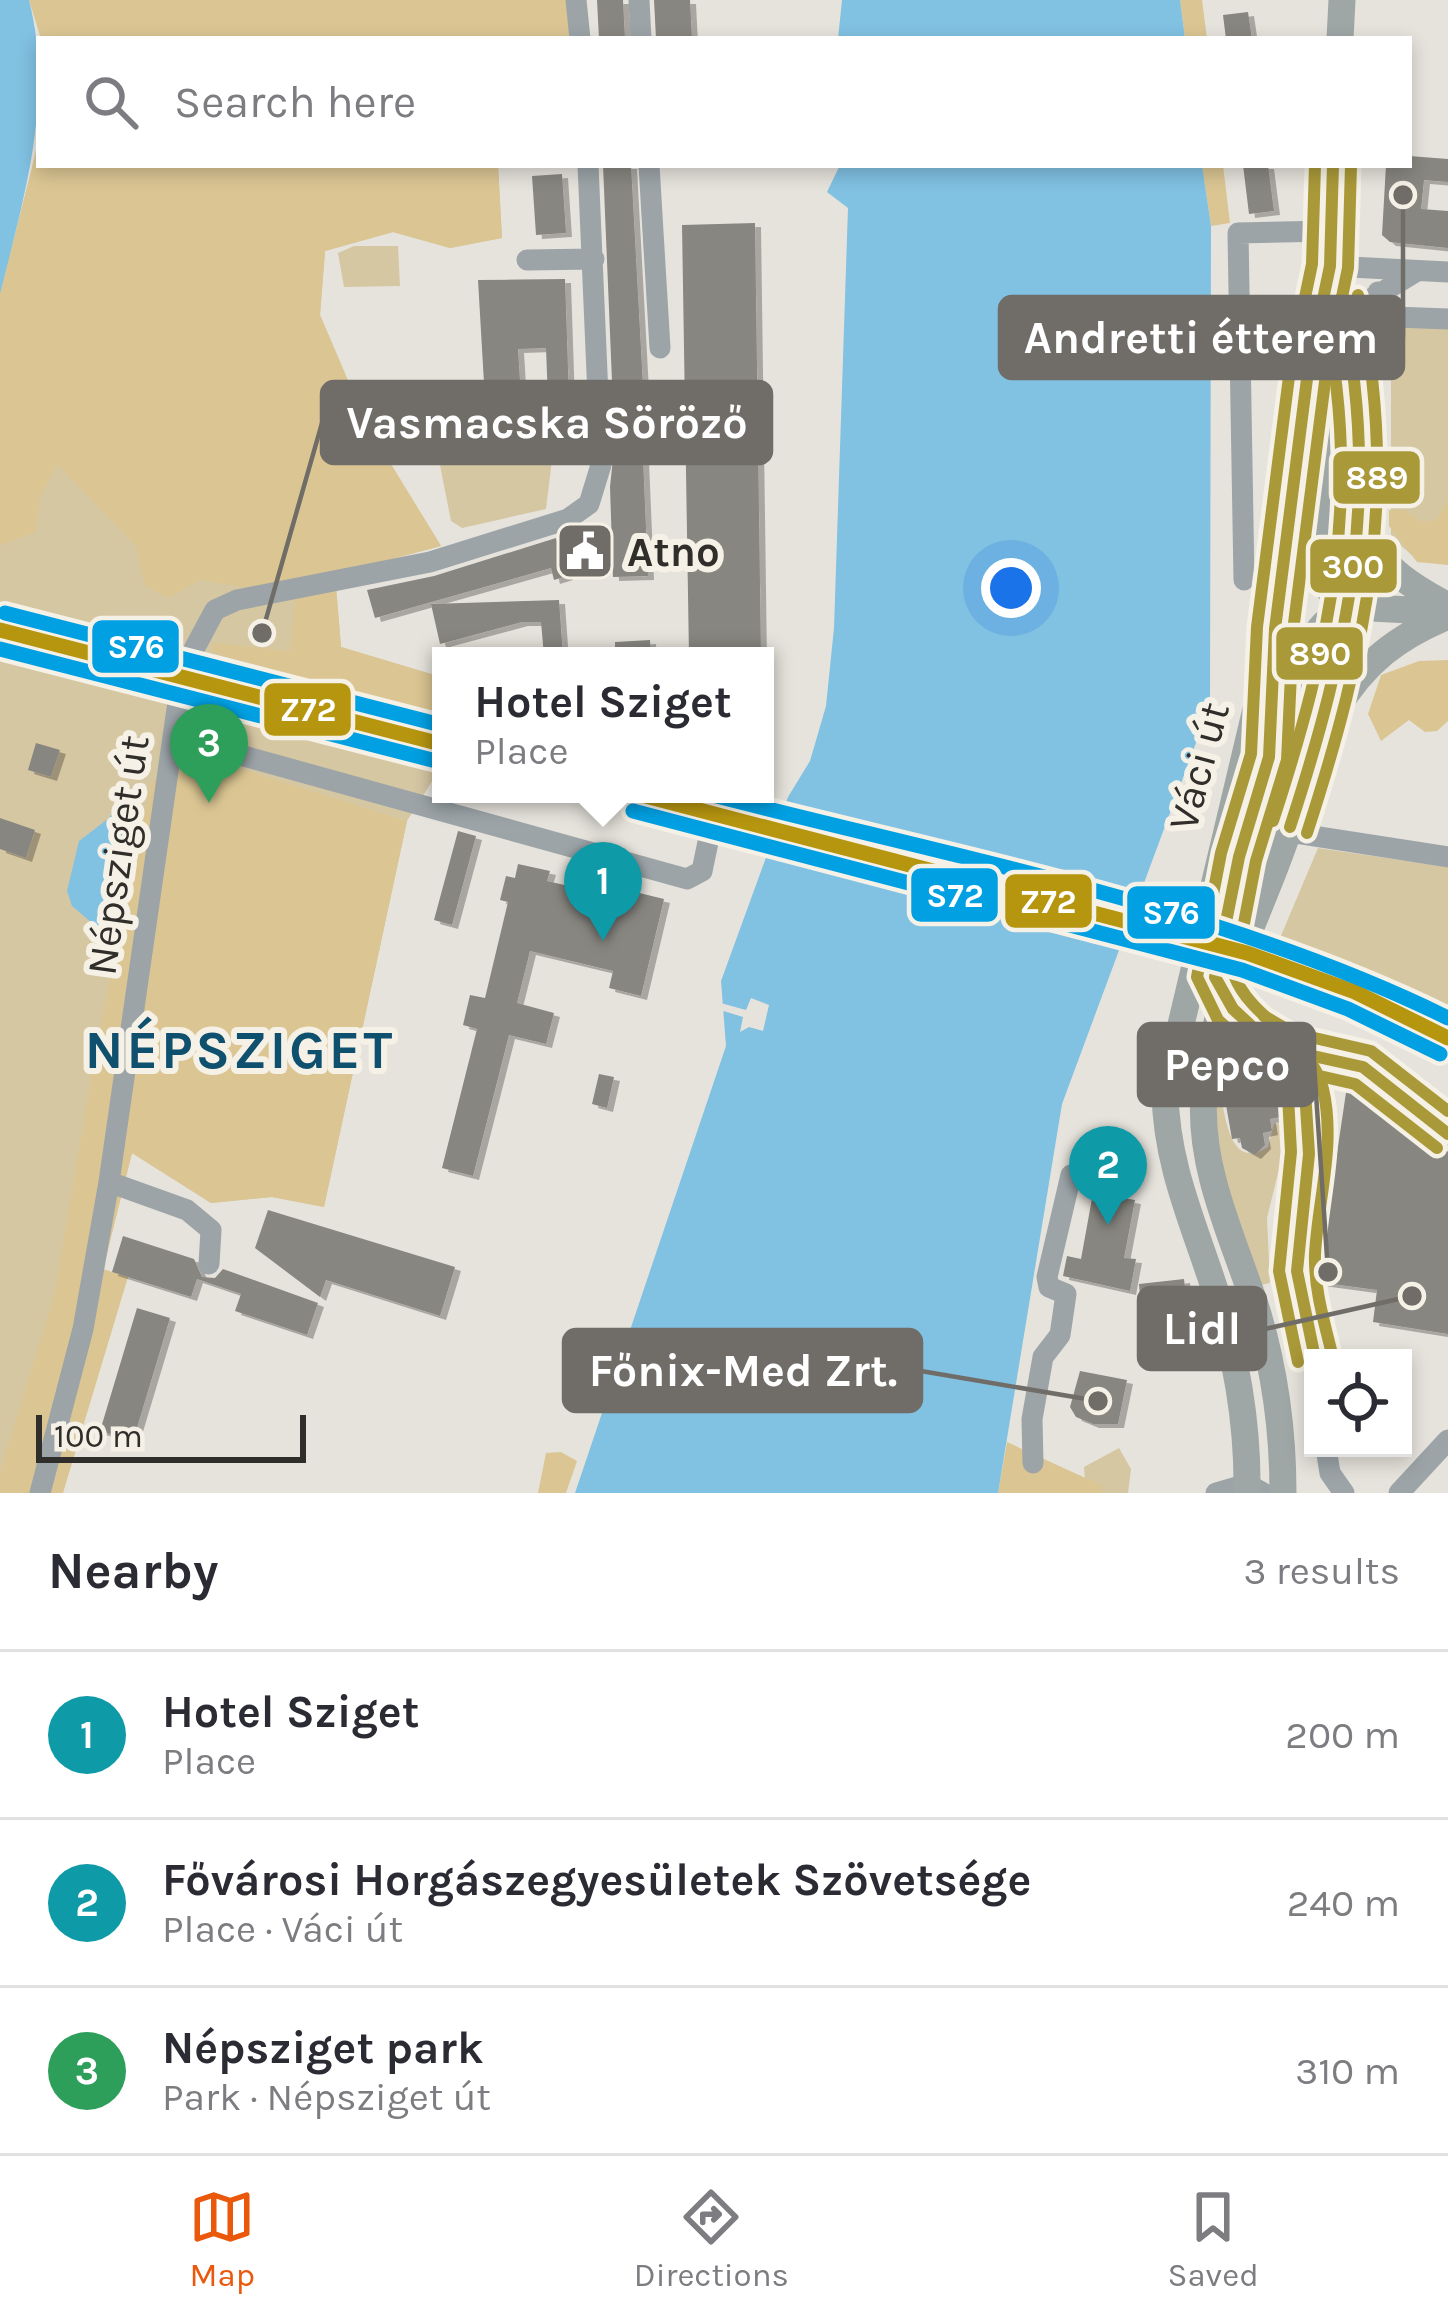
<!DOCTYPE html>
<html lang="en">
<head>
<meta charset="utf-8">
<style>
  body { margin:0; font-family:Karla,sans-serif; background:#f7f7f7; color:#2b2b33 }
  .controls { position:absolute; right:36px; bottom:36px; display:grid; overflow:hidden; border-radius:0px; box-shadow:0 6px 18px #0003 }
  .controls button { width:108px; height:108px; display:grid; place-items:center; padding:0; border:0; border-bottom:3px solid #e1e1e2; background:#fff; color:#2b2b33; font:60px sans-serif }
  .scale { position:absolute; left:36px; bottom:30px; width:270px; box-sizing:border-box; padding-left:12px; border:6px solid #302e2a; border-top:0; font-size:33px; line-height:42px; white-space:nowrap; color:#302e2a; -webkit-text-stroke:9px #f6f1e6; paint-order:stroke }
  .you { position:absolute; left:1011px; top:588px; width:42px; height:42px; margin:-30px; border:9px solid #fff; border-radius:50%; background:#1a73e8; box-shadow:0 0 0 18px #1a73e833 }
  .badge { display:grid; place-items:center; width:78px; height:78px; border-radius:50%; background:#ea580c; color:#fff; font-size:39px; font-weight:700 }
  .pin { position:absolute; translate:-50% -99px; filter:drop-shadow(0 3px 6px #0008) }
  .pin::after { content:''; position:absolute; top:63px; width:42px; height:36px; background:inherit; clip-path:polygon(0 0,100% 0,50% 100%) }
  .popup { position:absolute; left:432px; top:647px; width:342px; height:156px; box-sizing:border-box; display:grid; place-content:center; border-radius:0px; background:#fff; filter:drop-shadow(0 3px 9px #0005); font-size:39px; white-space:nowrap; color:#7c7c81 }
  .popup b { font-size:45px; color:#2b2b33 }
  .popup::after { content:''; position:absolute; left:50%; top:100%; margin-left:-24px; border:24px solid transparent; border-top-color:#fff }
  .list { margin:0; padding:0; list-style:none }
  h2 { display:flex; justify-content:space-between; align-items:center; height:156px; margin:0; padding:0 48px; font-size:51px }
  h2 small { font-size:39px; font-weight:400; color:#7c7c81 }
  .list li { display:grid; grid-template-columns:78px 1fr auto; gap:36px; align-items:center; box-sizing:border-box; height:168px; padding:0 48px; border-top:3px solid #e1e1e2 }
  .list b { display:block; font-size:45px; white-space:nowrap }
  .list p { margin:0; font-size:39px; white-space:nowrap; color:#7c7c81 }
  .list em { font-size:39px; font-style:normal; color:#7c7c81 }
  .icon { flex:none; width:66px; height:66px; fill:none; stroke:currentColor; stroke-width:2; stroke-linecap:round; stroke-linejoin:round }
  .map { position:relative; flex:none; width:1448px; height:1493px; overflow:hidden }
  .search { position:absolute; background:#fff; box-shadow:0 6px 18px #0003; left:36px; right:36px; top:36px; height:132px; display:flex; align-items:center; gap:30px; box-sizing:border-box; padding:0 42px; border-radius:0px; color:#7c7c81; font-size:45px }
  .sheet { height:660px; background:#fff }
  nav { display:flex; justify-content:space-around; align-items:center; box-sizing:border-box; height:168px; border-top:3px solid #e1e1e2; background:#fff; font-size:33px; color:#7c7c81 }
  nav a { display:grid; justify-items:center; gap:6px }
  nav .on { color:#ea580c }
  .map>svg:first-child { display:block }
  .green { fill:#d6c7a3 }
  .forest { fill:#dbc693 }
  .water { fill:#81c1e2 }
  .pier { fill:#e6e3dc }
  .building { fill:#888681; filter:url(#shadow) }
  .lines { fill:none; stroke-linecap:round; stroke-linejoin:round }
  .minor { stroke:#9ca4a8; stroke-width:21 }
  .major { stroke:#9fa7a6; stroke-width:27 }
  .bus-1-casing { stroke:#f6f1e6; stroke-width:21 }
  .bus-2-casing { stroke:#f6f1e6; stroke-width:21 }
  .bus-3-casing { stroke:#f6f1e6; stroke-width:21 }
  .bus-1 { stroke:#aa9939; stroke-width:12 }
  .bus-2 { stroke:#aa9939; stroke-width:12 }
  .bus-3 { stroke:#aa9939; stroke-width:12 }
  .rail-1-casing { stroke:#f6f1e6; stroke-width:24 }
  .rail-2-casing { stroke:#f6f1e6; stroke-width:24 }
  .rail-3-casing { stroke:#f6f1e6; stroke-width:24 }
  .rail-1 { stroke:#b6950f; stroke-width:15 }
  .rail-2 { stroke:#00a0e3; stroke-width:15 }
  .rail-3 { stroke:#00a0e3; stroke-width:15 }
  .labels { text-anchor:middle; stroke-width:12; stroke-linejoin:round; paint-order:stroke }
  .poi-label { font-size:42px; font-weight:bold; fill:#302e2a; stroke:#f6f1e6; text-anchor:start }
  .street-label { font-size:42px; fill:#302e2a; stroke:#f6f1e6 }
  .district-label { font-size:54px; font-weight:bold; letter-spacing:3px; fill:#0e506e; stroke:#f6f1e6 }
  .leader { fill:none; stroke:#706d68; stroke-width:4.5 }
  .callout-dot { fill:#706d68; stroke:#f6f1e6; stroke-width:4.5 }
  .callout { fill:#706d68; stroke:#706d68; stroke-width:4.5 }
  .callout-label { font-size:45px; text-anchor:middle; font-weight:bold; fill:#fff }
  .line-badge { stroke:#f6f1e6; stroke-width:4.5 }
  .badge-label { font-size:33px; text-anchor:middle; font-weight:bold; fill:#fff }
</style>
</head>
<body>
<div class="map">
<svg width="1448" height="1493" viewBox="0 0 1448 1493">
  <defs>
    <filter id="shadow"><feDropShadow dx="6" dy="4" stdDeviation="0" flood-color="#0004"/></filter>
  </defs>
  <rect width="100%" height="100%" fill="#e6e3dc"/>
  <path class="green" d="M 39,140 L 39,165 L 498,165 L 502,238 L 450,248 L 393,232 L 325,251 L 320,315 L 367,425 L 441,546 L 335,574 L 341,647 L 441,677 L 441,767 L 407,821 L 324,1207 L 272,1197 L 211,1203 L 132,1153 L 103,1269 L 63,1493 L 0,1493 L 0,294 Z
    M 354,246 L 398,246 L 400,286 L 344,287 L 338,253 Z
    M 1448,326 L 1448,560 L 1414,557 L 1391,537 L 1391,327 Z
    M 1336,342 L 1349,433 L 1344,570 L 1335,510 Z
    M419 407a25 25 0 1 1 50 0a25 25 0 1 1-50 0Z
    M 540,420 L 555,435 L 546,509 L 462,528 L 451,521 L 438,455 L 447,443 Z
    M 1320,647 L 1326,648 L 1320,686 L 1240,911 L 1259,815 L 1312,653 Z
    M 1318,848 L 1448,867 L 1448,1013 L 1280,938 Z
    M 1219,1085 C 1225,1112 1228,1173 1268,1147 L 1274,1124 L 1291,1120 L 1267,1218 L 1270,1283 L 1256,1286 L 1231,1215 L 1209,1091 Z
    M 1119,1448 L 1131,1469 L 1128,1493 L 1086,1493 L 1084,1467 Z"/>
  <path class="forest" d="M 29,0 L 571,0 L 573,39 L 41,39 Z
    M 1180,0 L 1202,0 L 1207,39 L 1185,39 Z
    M 39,140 L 39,165 L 498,165 L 502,238 L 450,248 L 393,232 L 325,251 L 320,315 L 367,425 L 441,546 L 335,574 L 341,647 L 441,677 L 441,717 L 211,652 L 214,643 L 290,651 L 296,596 L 200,580 L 168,598 L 145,586 L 136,546 L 57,464 L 40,498 L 36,532 L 0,545 L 0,294 Z
    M 1202,165 L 1223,165 L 1230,223 L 1211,226 Z
    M 1448,500 L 1448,565 L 1417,562 L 1389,526 L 1389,510 L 1404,510 L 1422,522 L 1436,520 Z
    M 1448,660 L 1448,721 L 1437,731 L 1425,732 L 1409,720 L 1381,741 L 1368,714 L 1381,675 L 1419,661 Z
    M 187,752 L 407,821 L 324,1207 L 272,1197 L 211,1203 L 132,1153 L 103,1269 L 128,1277 L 63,1493 L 0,1493 L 0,1472 L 55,1292 L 98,1037 L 151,783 Z
    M 1007,1442 L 1103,1486 L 1101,1493 L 998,1493 Z
    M 561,1452 L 577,1461 L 566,1493 L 538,1493 L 546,1453 Z"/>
  <path class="water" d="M 0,0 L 29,0 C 54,98 25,194 0,294 Z
    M 842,0 L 1180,0 L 1185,39 L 838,39 Z
    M 840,165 L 1202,165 L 1211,226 L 1210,705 L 1062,1104 L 998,1493 L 575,1493 L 726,1046 L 721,981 L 788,797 L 810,761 L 826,706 L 834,628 L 848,208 L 827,192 Z
    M 134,793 L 137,820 L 128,882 L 99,929 L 72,906 L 67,891 L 79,841 L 109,818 L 124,794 Z"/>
  <path class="pier" d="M 776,812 L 1141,910 L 1130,940 L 765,841 Z
    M 751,998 L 769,1005 L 763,1031 L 749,1027 L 740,1032 L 743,1017 L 717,1009 L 717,1002 L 746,1010 Z"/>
  <path class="building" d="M 597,0 L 623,0 L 625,39 L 599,39 Z
    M 654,0 L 690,0 L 692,39 L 656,39 Z
    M 1248,12 L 1252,39 L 1226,39 L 1223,15 Z
    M 1409,156 L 1448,159 L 1448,182 L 1424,180 L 1421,209 L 1448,211 L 1448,248 L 1390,242 L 1382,235 L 1386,165 L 1409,165 Z
    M 603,165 L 631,165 L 644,405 L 613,405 Z
    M 1243,165 L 1268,165 L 1274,211 L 1249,214 Z
    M 562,174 L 566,233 L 536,235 L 532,176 Z
    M 755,223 L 761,656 L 689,656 L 682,225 Z
    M 565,279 L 569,399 L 548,400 L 546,348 L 518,349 L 520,381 L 484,383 L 478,280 Z
    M 638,431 L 653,431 L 654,457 L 643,458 L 648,576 L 613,577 L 610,487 L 615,439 L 638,438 Z
    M 556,538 L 567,576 L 554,580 L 551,568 L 375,618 L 367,590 L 434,576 Z
    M 559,600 L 563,656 L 544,656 L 541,622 L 522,622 L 440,644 L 431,604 Z
    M 650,640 L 651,656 L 615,656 L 615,642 Z
    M 36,743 L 60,750 L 51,777 L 28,770 Z
    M 0,818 L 35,830 L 26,858 L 0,849 Z
    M 458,831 L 476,836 L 452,925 L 434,920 Z
    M 518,864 L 550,871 L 547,881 L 621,898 L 623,889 L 664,899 L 641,996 L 609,988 L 613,971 L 530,951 L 517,1003 L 554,1013 L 546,1044 L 509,1035 L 473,1176 L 442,1168 L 477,1029 L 463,1025 L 470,995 L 485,998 L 508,902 L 500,900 L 506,876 L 515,878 Z
    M 1240,1064 L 1255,1078 L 1262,1077 L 1264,1089 L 1280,1086 L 1286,1116 L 1270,1119 L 1272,1131 L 1263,1133 L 1265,1145 L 1255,1155 L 1242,1148 L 1240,1138 L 1232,1139 L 1223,1088 L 1225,1074 Z
    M 599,1074 L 614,1077 L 607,1108 L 592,1104 Z
    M 1348,1079 L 1448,1152 L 1448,1334 L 1373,1322 L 1377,1290 L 1318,1282 Z
    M 1093,1193 L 1135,1200 L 1124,1258 L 1136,1259 L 1130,1291 L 1063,1276 L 1067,1256 L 1081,1259 Z
    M 268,1210 L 455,1267 L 440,1316 L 326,1280 L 320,1297 L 255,1248 Z
    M 123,1236 L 194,1259 L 202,1277 L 215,1278 L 223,1269 L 318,1303 L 307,1335 L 235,1311 L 241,1294 L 197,1279 L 191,1297 L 112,1272 Z
    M 1184,1279 L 1188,1314 L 1142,1319 L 1139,1284 Z
    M 137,1308 L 170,1318 L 133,1441 L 100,1431 Z
    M 1080,1371 L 1127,1380 L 1118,1424 L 1093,1424 L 1076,1417 L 1070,1407 Z"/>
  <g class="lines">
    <path class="minor" d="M 576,0 L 580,39
      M 639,0 L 641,39
      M 649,165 L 660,348
      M 527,260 L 594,259
      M 1330,266 L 1448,272
      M 1378,292 L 1395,317 L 1448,319
      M 1353,345 L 1366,302 L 1417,271
      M 1244,580 L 1238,233 L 1330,231
      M 175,737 L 687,879 L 702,871 L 718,794
      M 1288,832 L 1448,857
      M 1267,1040 C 1340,1086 1299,1190 1297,1258 C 1296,1292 1307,1325 1315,1358
      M 1281,1047 L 1363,1067 L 1448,1134
      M 109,1182 L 187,1210 L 211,1230 L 209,1264
      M 1326,1448 L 1330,1473 L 1344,1493
      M 1033,1463 L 1032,1419 L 1043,1357 L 1060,1335 L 1066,1294 L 1049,1287 L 1047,1277 L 1071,1175
      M 40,1493 L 83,1329 L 109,1182 L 178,702 L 192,653 L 215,610 L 237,600 L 430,562 L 568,519 L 589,504 L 601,465 L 588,165
      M 1216,1493 L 1247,1484 L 1263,1493
      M 1399,1493 L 1448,1440"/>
    <path class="major" d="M 1340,39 L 1342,0
      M 1324,362 L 1331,592 L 1352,607 L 1448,612
      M 1364,524 C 1377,566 1411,586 1448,606
      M 1336,709 C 1365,662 1397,637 1448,616
      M 1267,1040 L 1230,1008 L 1215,970 L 1239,857 L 1306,645 L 1324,624 L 1352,607
      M 1247,1493 C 1248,1425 1236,1355 1215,1290 C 1193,1222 1166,1164 1165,1092 L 1275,629 L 1308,371 L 1330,266 L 1333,165
      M 1283,1493 C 1283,1433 1275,1372 1258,1314 C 1236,1244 1198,1170 1204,1095 C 1209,1013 1252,930 1280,854 C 1353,659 1391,473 1331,270"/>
    <g class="bus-1-casing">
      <path id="bus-1" d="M 1290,827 C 1349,646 1383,488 1340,299
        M 1255,1031 L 1286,1050 L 1363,1067 L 1448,1134
        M 1315,1358 L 1297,1271 L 1309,1154 L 1305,1091 L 1287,1059 L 1233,1009 L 1215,977 L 1239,857 L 1269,757 L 1275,629 L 1308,371 L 1330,266 L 1333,165"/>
    </g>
    <g class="bus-2-casing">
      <path id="bus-2" d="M 1307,833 C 1367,648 1401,488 1358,295
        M 1246,1046 L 1280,1067 L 1355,1084 L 1437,1148
        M 1332,1354 C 1324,1321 1314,1288 1315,1254 C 1318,1199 1336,1144 1323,1089 C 1310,1037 1252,1022 1234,975 L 1256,861 L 1287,760 L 1293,631 L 1326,374 L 1348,268 L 1351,166"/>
    </g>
    <g class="bus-3-casing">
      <path id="bus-3" d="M 1273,821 C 1331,643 1365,489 1322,303
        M 1264,1016 L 1293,1033 L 1371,1051 L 1448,1111
        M 1298,1362 L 1279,1271 L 1291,1152 L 1288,1096 L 1274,1070 L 1218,1020 L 1197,977 L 1221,853 L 1251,754 L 1257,627 L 1290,369 L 1312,264 L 1315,165"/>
    </g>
    <use href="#bus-1" class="bus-1"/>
    <use href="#bus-2" class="bus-2"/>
    <use href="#bus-3" class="bus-3"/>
    <g class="rail-1-casing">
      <path id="rail-1" d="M 0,630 L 441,744
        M 638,794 L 1247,953 L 1355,992 L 1448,1038"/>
    </g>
    <g class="rail-2-casing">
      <path id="rail-2" d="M 0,649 L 436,761
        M 633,811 L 1242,970 L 1348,1009 L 1440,1054"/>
    </g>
    <g class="rail-3-casing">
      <path id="rail-3" d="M 5,613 L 441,725
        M 709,794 C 952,857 1223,907 1448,1018"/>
    </g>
    <use href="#rail-1" class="rail-1"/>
    <use href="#rail-2" class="rail-2"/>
    <use href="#rail-3" class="rail-3"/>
  </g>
  <defs>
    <g id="civic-square" transform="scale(3)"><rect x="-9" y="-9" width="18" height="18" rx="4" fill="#706d68" stroke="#f6f1e6"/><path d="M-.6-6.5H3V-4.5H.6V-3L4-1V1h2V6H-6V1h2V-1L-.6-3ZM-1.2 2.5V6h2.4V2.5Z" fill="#fff"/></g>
  </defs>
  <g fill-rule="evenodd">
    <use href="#civic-square" x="585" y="551"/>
  </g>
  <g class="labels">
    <g class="poi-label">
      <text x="627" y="566">Atno</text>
    </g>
    <g class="street-label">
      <text transform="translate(1198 766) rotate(-75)" y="15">Váci út</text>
      <text transform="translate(117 855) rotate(-82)" y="15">Népsziget út</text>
    </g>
    <g class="district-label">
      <text x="240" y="1068">NÉPSZIGET</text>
    </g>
  </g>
  <path class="leader" d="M1403 195L1403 337M262 633L322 423M1328 1272L1314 1064M1412 1296L1265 1329M1098 1401L921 1371"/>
  <g class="callout-dot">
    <circle cx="1403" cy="195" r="12"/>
    <circle cx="262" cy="633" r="12"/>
    <circle cx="1328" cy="1272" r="12"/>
    <circle cx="1412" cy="1296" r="12"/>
    <circle cx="1098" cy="1401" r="12"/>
  </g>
  <g class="callout">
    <rect x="1000" y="297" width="403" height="81" rx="12"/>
    <rect x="322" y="382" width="449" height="81" rx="12"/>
    <rect x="1139" y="1024" width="175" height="81" rx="12"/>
    <rect x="1139" y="1288" width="126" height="81" rx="12"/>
    <rect x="564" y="1330" width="357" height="81" rx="12"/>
  </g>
  <g class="callout-label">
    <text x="1201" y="353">Andretti étterem</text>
    <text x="547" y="438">Vasmacska Söröző</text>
    <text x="1227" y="1080">Pepco</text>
    <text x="1202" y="1344">Lidl</text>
    <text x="743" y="1386">Főnix-Med Zrt.</text>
  </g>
  <g class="line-badge">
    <rect x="1331" y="449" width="91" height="57" rx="12" fill="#aa9939"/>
    <rect x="1308" y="537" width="91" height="58" rx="12" fill="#aa9939"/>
    <rect x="90" y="618" width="91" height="57" rx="12" fill="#00a0e3"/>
    <rect x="1274" y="625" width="91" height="57" rx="12" fill="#aa9939"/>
    <rect x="262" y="681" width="91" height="57" rx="12" fill="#b6950f"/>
    <rect x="909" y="866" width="91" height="58" rx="12" fill="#00a0e3"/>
    <rect x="1003" y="872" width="91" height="58" rx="12" fill="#b6950f"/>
    <rect x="1125" y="884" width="92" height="57" rx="12" fill="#00a0e3"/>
  </g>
  <g class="badge-label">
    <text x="1377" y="489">889</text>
    <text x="1353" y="578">300</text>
    <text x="136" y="658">S76</text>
    <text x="1320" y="665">890</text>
    <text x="308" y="721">Z72</text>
    <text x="955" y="907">S72</text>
    <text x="1048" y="913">Z72</text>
    <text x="1171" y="924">S76</text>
  </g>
</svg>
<div class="controls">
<button><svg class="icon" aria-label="locate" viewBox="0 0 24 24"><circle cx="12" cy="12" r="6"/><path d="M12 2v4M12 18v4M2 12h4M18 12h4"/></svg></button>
</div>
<div class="scale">100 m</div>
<div class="you"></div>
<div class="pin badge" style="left:603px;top:941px;background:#0f9aa8">1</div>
<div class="popup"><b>Hotel Sziget</b>Place</div>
<div class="pin badge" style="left:1108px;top:1225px;background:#0f9aa8">2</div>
<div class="pin badge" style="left:209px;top:803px;background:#2e9e5b">3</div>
<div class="search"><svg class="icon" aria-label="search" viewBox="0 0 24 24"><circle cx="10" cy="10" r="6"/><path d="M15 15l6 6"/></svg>Search here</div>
</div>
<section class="sheet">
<h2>Nearby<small>3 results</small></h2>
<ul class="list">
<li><span class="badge" style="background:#0f9aa8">1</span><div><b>Hotel Sziget</b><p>Place</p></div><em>200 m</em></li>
<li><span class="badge" style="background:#0f9aa8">2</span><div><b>Fővárosi Horgászegyesületek Szövetsége</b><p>Place · Váci út</p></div><em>240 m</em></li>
<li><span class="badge" style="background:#2e9e5b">3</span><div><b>Népsziget park</b><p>Park · Népsziget út</p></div><em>310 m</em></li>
</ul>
</section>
<nav>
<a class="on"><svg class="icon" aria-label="map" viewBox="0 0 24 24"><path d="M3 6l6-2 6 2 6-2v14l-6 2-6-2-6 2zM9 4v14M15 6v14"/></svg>Map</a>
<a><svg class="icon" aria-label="directions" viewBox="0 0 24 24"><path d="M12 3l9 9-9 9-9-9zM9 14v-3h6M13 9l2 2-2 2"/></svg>Directions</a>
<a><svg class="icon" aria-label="saved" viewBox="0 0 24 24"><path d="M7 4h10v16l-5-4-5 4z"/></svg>Saved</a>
</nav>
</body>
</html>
